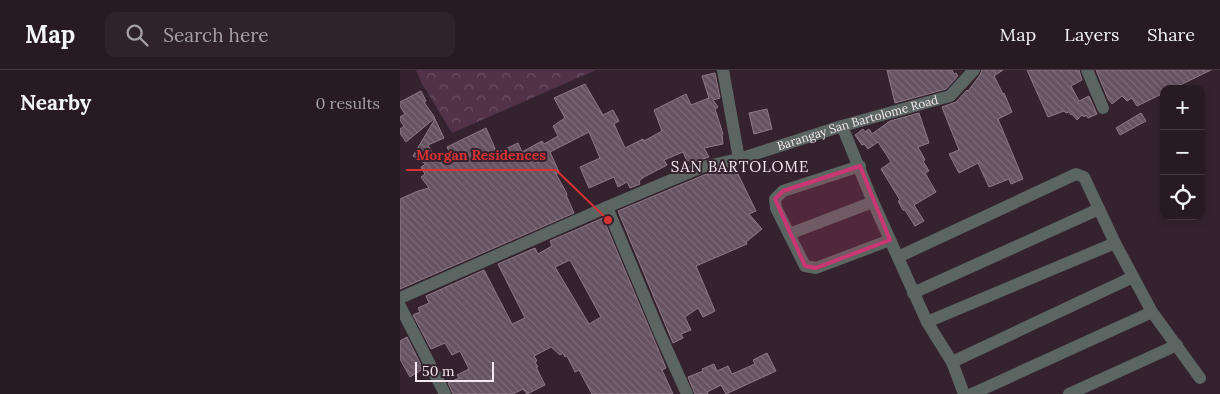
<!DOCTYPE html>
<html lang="en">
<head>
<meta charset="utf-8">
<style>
  body { margin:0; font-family:Lora,serif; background:#2f232b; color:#f1f3f6 }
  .controls { position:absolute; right:15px; top:15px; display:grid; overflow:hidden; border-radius:10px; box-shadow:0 2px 8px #0003 }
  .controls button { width:45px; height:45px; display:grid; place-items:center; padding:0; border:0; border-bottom:1px solid #433841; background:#271a23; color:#f1f3f6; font:25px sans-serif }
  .scale { position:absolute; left:15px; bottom:12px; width:79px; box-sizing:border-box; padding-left:5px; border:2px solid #f5e9f1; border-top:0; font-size:14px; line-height:18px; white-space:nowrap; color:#f5e9f1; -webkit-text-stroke:4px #34232f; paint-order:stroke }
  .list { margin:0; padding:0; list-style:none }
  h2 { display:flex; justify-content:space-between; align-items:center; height:65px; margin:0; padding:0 20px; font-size:21px }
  h2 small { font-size:16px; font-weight:400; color:#a4a1a6 }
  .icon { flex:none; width:28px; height:28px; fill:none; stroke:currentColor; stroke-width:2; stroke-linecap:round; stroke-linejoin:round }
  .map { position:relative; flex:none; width:820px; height:324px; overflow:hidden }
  header { display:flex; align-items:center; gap:30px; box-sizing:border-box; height:70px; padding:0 25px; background:#271a23; border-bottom:1px solid #433841 }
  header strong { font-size:24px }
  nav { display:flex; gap:28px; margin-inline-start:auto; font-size:18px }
  .search { width:350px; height:45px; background:#2f232b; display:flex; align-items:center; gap:12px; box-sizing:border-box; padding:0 18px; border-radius:10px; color:#a4a1a6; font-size:19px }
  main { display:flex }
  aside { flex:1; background:#271a23 }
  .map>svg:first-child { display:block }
  .forest { fill:url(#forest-crowns) }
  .building { fill:url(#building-back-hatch); stroke:#8d7987; fill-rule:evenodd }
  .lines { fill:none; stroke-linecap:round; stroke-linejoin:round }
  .minor { stroke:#5b6561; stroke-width:12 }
  .marked { fill:#ca3772; fill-opacity:0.2; stroke:#ca3772; stroke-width:4; stroke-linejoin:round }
  .labels { text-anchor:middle; stroke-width:4; stroke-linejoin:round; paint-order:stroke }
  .street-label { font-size:12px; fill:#f5e9f1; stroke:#34232f }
  .quarter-label { font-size:15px; letter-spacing:1px; fill:#f5e9f1; stroke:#34232f }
  .leader { fill:none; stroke:#d83232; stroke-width:2 }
  .callout-dot { fill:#d83232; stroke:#34232f; stroke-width:2 }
  .callout-label { font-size:14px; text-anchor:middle; font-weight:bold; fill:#d83232; stroke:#34232f; stroke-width:4; stroke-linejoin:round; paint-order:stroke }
</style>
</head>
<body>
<header>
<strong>Map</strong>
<div class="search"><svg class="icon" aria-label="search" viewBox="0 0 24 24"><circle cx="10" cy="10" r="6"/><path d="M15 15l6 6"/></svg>Search here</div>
<nav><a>Map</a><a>Layers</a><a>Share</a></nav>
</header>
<main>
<aside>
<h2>Nearby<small>0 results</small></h2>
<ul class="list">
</ul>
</aside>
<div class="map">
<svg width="820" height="324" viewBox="0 0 820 324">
  <defs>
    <pattern id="forest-crowns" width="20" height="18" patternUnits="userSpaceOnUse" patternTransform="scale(1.25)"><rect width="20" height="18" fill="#513249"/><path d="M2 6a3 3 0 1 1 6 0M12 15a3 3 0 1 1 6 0" fill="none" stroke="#6b5064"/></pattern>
    <pattern id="building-back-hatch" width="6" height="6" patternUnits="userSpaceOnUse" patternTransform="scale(1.25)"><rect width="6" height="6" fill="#665361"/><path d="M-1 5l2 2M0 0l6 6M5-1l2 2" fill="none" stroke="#7c6c78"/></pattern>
  </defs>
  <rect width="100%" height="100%" fill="#34232f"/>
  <path class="forest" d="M 16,0 L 196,0 L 52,63 L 21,12 Z"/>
  <path class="building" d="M 487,0 L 552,0 L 554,4 L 556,3 L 558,6 L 546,19 L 495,33 Z
    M 582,0 L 603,0 L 594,6 L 603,24 L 604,23 L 612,42 L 598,49 L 623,109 L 611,114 L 609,109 L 589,117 L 578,93 L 559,103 L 549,84 L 559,80 L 542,37 L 556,32 L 567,20 L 568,21 L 580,5 Z
    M 627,0 L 679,0 L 682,10 L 671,16 L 679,31 L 689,26 L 697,44 L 688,48 L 686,45 L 684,47 L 682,45 L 677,50 L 672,44 L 671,45 L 669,42 L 666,43 L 664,41 L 648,47 Z
    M 696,0 L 811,0 L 772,19 L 764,19 L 764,23 L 737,36 L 732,28 L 727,31 L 722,26 L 712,34 L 708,29 Z
    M 315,3 L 320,28 L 313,30 L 318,37 L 315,39 L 323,64 L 322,64 L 323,74 L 304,78 L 309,87 L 290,93 L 289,90 L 287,91 L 283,82 L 264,90 L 267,95 L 244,107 L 239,111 L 240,114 L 230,118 L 227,112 L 218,117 L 214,107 L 189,118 L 180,97 L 200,88 L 189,62 L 150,82 L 159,102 L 156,104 L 166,122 L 167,125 L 166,125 L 174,143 L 0,219 L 0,129 L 18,121 L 29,118 L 21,107 L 25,104 L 21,97 L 26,94 L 13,86 L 35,49 L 44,68 L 28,75 L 37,92 L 51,86 L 47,77 L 86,58 L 97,83 L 118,73 L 122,82 L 142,71 L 144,74 L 158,66 L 153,56 L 165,48 L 154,28 L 185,14 L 203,45 L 213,40 L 219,51 L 214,54 L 225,78 L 243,69 L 244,71 L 262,61 L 254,40 L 286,24 L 291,35 L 309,28 L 302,6 Z
    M 21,21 L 26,31 L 24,32 L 35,48 L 6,72 L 0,63 L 0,59 L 4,56 L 0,50 L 0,47 L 5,44 L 0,36 L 0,32 Z
    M 367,39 L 372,59 L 354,64 L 349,43 Z
    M 519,43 L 529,73 L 518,77 L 525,90 L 523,91 L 529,101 L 525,103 L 536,122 L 514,135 L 524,151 L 515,156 L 505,140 L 503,140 L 498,131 L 500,130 L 481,99 L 491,92 L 478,72 L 468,79 L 464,74 L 462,75 L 455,65 L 463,59 L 465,62 L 469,59 L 472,64 L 490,51 Z
    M 741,43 L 746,51 L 720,65 L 716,58 Z
    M 335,98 L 356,141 L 349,144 L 362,159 L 346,172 L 347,174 L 296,196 L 315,241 L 303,247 L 298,238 L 285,247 L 291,260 L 281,264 L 283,268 L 273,273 L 218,141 L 304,105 L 308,104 L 309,105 L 321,101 L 322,103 Z
    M 203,148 L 266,298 L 262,300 L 273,324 L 192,324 L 179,300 L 175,302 L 167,286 L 165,287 L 163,283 L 160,285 L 151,277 L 134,286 L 137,291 L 135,292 L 138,297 L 136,297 L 145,315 L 127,324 L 123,319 L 113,324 L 53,324 L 48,313 L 59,308 L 57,305 L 69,299 L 60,281 L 52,285 L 45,273 L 31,279 L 13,245 L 20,242 L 18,238 L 29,233 L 26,226 L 84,200 L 112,254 L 125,248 L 98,194 L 135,178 L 138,184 L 152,176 L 150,171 ZM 170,190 L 201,247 L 189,254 L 155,197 Z
    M 7,267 L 23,299 L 10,307 L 0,289 L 0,271 Z
    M 367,283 L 376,301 L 326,324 L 321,315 L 307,322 L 308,324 L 295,324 L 288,307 L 303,301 L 302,299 L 314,294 L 317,301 L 328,296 L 332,304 L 355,294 L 353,290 Z"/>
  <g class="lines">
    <g class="minor">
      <path d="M 323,0 L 339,89"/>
      <path d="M 687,0 L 703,38"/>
      <path d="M 442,56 L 473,132 L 527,252 L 552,292 L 564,324"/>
      <path d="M 460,96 L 383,121 L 375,129 L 376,138 L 405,196 L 416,198 L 490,170"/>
      <path d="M 207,137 L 260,264 L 287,324"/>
      <path d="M 389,164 L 473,132"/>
      <path d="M 498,187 L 676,104 L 684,107 L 715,173 L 752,242 L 800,308"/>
      <path d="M 513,223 L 699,139"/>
      <path id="s1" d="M 0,228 L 207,137 L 302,97 L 339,89 L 442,56 L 550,26 L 574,0"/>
      <path d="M 0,236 L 45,324"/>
      <path d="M 527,252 L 715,173"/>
      <path d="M 552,292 L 733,207"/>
      <path d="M 572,324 L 752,242"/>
      <path d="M 669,324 L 777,275"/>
    </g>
  </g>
  <path class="marked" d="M 460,96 L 490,170 L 416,198 L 405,196 L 375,129 L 383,121 Z"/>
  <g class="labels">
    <g class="street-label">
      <text dy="4" stroke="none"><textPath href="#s1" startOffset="491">Barangay San Bartolome Road</textPath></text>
    </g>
    <g class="quarter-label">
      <text x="340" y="102">SAN BARTOLOME</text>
    </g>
  </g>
  <path class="leader" d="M208 150L156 100H6"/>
  <circle class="callout-dot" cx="208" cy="150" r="5"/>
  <g class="callout-label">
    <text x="81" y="90">Morgan Residences</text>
  </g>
</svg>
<div class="controls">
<button>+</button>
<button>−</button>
<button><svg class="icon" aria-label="locate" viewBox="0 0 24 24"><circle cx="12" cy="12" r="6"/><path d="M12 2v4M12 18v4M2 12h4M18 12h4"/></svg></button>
</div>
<div class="scale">50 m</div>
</div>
</main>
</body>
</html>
